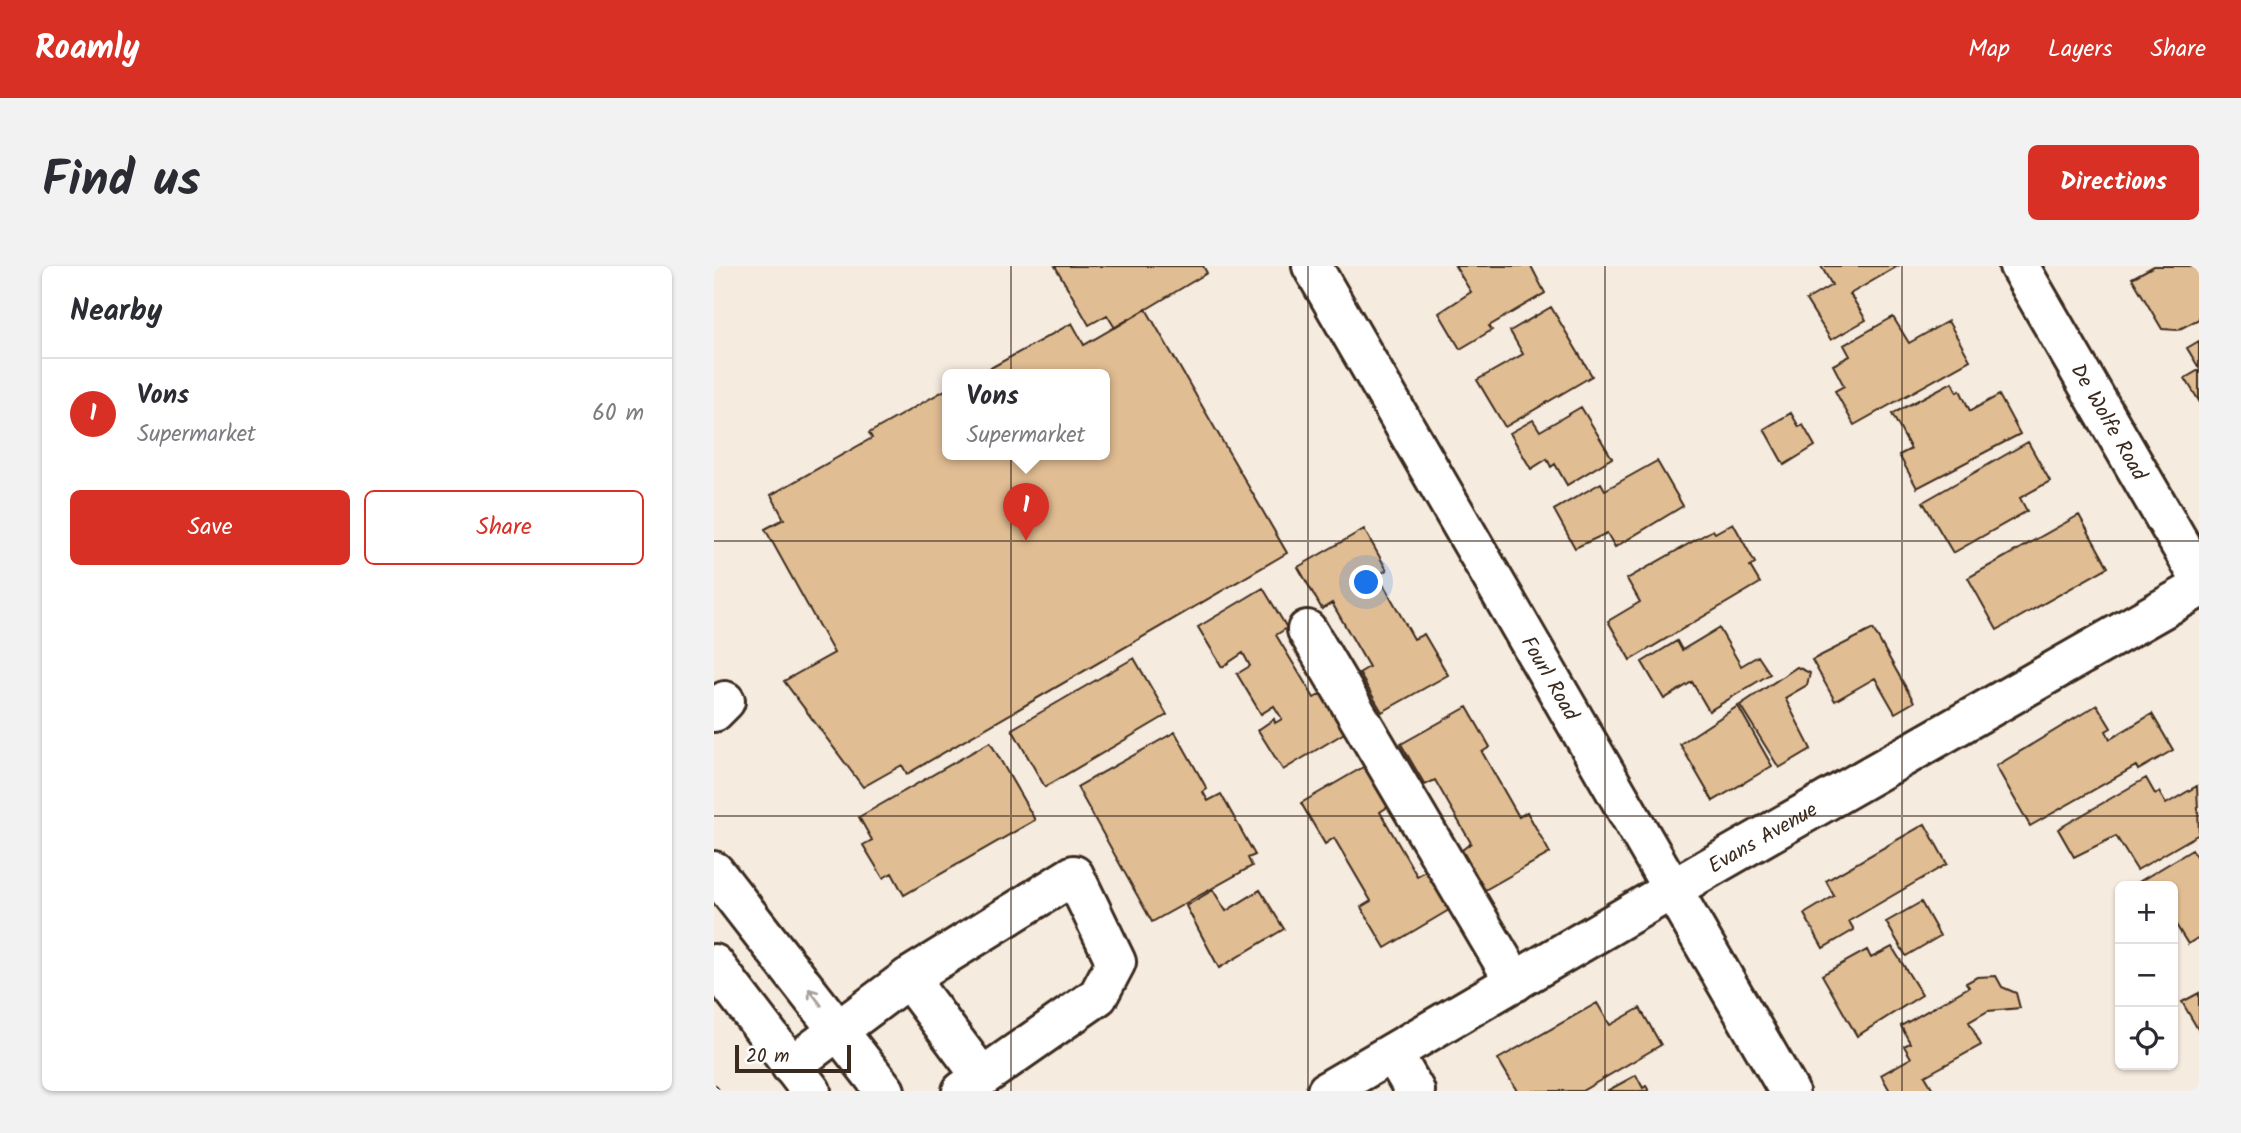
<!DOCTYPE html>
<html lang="en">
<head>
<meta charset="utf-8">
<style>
  body { margin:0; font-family:Kalam,sans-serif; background:#f2f2f3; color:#2b2b33 }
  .controls { position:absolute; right:21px; bottom:21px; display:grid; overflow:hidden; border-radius:10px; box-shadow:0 2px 5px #0004 }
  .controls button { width:63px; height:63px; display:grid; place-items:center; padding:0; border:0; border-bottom:2px solid #e1e1e2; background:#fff; color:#2b2b33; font:35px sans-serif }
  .scale { position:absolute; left:21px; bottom:18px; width:116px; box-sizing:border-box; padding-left:7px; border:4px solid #3b2a1e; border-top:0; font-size:19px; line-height:24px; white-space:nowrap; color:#3b2a1e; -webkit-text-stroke:5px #fff; paint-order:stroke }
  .you { position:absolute; left:653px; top:317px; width:24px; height:24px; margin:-18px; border:5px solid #fff; border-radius:50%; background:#1a73e8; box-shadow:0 0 0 10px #1a73e833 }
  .badge { display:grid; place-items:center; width:46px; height:46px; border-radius:50%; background:#d93025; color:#fff; font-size:23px; font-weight:700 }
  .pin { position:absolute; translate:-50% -58px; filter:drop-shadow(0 2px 4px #0008) }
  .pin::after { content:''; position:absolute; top:37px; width:24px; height:21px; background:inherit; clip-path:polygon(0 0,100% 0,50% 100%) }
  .popup { position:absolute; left:228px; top:103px; width:168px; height:91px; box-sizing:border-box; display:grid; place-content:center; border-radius:10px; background:#fff; filter:drop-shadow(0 2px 5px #0005); font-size:23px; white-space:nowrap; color:#7c7c81 }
  .popup b { font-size:26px; color:#2b2b33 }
  .popup::after { content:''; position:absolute; left:50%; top:100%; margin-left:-14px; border:14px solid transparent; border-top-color:#fff }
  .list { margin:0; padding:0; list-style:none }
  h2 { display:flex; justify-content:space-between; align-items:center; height:91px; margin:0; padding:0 28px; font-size:30px }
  h2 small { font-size:23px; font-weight:400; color:#7c7c81 }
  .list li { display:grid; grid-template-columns:46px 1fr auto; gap:21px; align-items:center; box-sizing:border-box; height:112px; padding:0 28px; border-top:2px solid #e1e1e2 }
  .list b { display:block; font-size:26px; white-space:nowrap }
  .list p { margin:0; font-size:23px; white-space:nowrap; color:#7c7c81 }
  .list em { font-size:23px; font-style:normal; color:#7c7c81 }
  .actions { display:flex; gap:14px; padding:21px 28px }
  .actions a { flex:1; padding:16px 0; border:2px solid #d93025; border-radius:10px; text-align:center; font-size:24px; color:#d93025 }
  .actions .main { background:#d93025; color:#fff }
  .icon { flex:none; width:38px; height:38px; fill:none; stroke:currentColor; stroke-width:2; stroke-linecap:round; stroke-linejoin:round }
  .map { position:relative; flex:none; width:1485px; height:825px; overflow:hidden; border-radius:10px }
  header { display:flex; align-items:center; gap:42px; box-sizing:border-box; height:98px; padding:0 35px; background:#d93025; color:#fff }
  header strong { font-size:33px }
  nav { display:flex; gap:38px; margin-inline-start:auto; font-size:24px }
  .intro { display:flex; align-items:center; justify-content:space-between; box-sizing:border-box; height:168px; padding:0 42px }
  h1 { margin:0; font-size:49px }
  .button { padding:18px 32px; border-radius:10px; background:#d93025; color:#fff; font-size:24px; font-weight:700 }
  main { display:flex; gap:42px; padding:0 42px }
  aside { flex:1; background:#fff; border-radius:10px; box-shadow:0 2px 5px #0004 }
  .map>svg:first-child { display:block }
  .building { fill:#e1bd93; stroke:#3b2a1e; stroke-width:2 }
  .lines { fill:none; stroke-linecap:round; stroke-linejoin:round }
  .minor-casing { stroke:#3b2a1e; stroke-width:44 }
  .path { stroke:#3b2a1e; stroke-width:4.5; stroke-dasharray:7 5; stroke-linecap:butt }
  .minor { stroke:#fff; stroke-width:38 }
  .oneway { stroke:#a79f9a }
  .grid { fill:none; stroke:#3b2a1e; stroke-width:2; stroke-opacity:0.55 }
  .labels { text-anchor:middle; stroke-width:5; stroke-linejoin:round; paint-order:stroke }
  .street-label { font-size:21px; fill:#3b2a1e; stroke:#fff }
</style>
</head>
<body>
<header>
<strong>Roamly</strong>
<nav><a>Map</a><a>Layers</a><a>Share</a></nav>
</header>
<div class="intro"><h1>Find us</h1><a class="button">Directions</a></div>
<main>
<aside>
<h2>Nearby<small></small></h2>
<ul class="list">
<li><span class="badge">1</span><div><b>Vons</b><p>Supermarket</p></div><em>60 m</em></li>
</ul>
<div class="actions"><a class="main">Save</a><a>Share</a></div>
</aside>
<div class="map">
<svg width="1485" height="825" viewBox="0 0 1485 825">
  <rect width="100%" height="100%" fill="#f6ebdf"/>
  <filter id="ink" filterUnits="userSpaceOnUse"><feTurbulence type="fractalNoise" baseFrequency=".0143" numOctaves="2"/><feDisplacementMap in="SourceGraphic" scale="14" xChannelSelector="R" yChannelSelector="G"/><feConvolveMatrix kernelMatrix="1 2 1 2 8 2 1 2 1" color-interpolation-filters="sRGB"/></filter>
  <g filter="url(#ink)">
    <path class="building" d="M 341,0 L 489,0 L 493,7 L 401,62 L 393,49 L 375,59 Z
      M 741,0 L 817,0 L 831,27 L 775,60 L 778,64 L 746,83 L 725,47 L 757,26 Z
      M 1107,0 L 1184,0 L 1136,28 L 1152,54 L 1117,74 L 1092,34 L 1118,19 Z
      M 1440,0 L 1485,0 L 1485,53 L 1464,64 L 1448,63 L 1418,12 Z
      M 837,41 L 878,110 L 791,161 L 763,114 L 809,88 L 796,65 Z
      M 432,43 L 573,287 L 193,508 L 188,499 L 149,521 L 70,415 L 120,387 L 51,263 L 70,253 L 57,229 L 158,172 L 155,167 L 233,123 L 233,189 L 391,189 L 391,109 L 264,109 L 358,57 L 370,79 Z
      M 1179,51 L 1195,77 L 1234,55 L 1256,94 L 1140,159 L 1121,125 L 1130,120 L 1119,99 L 1136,90 L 1130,79 Z
      M 1485,75 L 1485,102 L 1473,82 Z
      M 1485,104 L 1485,135 L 1471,112 Z
      M 1238,116 L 1243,126 L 1246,124 L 1256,145 L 1285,129 L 1306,168 L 1203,222 L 1185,189 L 1197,183 L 1178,148 Z
      M 867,141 L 898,192 L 853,219 L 841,198 L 837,201 L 833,193 L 817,203 L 796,167 L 819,154 L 826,165 Z
      M 1077,147 L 1085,161 L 1089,159 L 1101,180 L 1070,199 L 1050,163 Z
      M 1314,176 L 1336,215 L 1306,232 L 1313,245 L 1239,287 L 1209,236 Z
      M 943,195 L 969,240 L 901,281 L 893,267 L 861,282 L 840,244 L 887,217 L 891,224 Z
      M 1365,249 L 1394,301 L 1283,364 L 1254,312 Z
      M 1019,257 L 1041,297 L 1036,300 L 1046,317 L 916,394 L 894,355 L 926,336 L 913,313 L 999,264 L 1001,267 Z
      M 650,263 L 673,304 L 664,309 L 700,373 L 710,368 L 734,409 L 668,446 L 645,407 L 655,401 L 618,337 L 608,343 L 584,301 Z
      M 549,322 L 573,362 L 562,369 L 600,432 L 609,427 L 632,466 L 569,504 L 544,464 L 560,453 L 561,457 L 568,453 L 560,440 L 547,448 L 523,408 L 536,400 L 529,387 L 508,401 L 484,361 Z
      M 1005,362 L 1027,400 L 1044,390 L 1056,408 L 995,445 L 978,416 L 950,433 L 928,396 L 963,375 L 968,384 Z
      M 1159,363 L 1200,436 L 1181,447 L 1161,412 L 1121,435 L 1098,394 Z
      M 420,392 L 453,449 L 331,521 L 298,463 Z
      M 1083,401 L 1096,407 L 1093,419 L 1071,432 L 1097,483 L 1065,502 L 1026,439 Z
      M 1383,439 L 1397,462 L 1392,465 L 1396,473 L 1438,448 L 1459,484 L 1424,504 L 1422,500 L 1316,560 L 1282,500 Z
      M 1024,440 L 1058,500 L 999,535 L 966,478 Z
      M 753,441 L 776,481 L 768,486 L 805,551 L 813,546 L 836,587 L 771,624 L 748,584 L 757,577 L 721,514 L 711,519 L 687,478 Z
      M 461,466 L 493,523 L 489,526 L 494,535 L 507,528 L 541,589 L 534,592 L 538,600 L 438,656 L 363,521 Z
      M 276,476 L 321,554 L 190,629 L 178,607 L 169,612 L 149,579 L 158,574 L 145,551 Z
      M 651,500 L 675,540 L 666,546 L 703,610 L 712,605 L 735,644 L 671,682 L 647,641 L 657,635 L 620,572 L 611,578 L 587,537 Z
      M 1432,512 L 1441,528 L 1445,526 L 1452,538 L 1483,520 L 1485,568 L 1423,604 L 1402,570 L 1360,591 L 1344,563 Z
      M 1211,558 L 1233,598 L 1135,655 L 1140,664 L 1109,682 L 1090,648 L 1120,630 L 1112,615 Z
      M 1478,584 L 1485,595 L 1485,671 L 1474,678 L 1459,654 L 1459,620 L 1418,620 Z
      M 499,624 L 512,645 L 546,624 L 570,663 L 505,702 L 472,640 Z
      M 1207,636 L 1226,670 L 1192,690 L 1172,656 Z
      M 1178,681 L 1208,729 L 1143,770 L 1108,709 L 1153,684 L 1157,692 Z
      M 1282,710 L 1288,721 L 1302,727 L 1306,742 L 1274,745 L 1255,756 L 1267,779 L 1211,810 L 1220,825 L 1176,825 L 1167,809 L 1197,792 L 1190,780 L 1196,777 L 1187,760 L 1255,721 L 1252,717 L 1263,711 Z
      M 1485,727 L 1485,765 L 1468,736 Z
      M 883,737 L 896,759 L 926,742 L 947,779 L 868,825 L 803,825 L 784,793 Z
      M 922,809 L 929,822 L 932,820 L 935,825 L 893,825 Z"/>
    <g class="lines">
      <g class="minor-casing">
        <g id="minor">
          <path id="s1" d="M 598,0 L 1075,825"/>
          <path id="s2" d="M 1305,0 L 1485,311"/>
          <path d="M 593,364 L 801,716"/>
          <path d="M 0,446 L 11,435"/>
          <path d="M 0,605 L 171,825"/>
          <path d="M 0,698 L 97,825"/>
          <path d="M 194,712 L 268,811"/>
          <path d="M 679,787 L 701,825"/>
          <path d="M 77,800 L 194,712 L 360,609 L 402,696 L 384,730 L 248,825"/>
          <path id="s3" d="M 613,825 L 993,603 L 1485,322"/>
        </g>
      </g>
      <path class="path" d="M 0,819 L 4,825"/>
      <use href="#minor" class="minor"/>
    </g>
    <defs><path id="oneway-shaft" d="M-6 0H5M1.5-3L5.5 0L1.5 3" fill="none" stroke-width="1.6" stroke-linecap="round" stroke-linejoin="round" transform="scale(1.75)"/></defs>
    <use class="oneway" href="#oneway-shaft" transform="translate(101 731) rotate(-127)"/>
  </g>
  <path class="grid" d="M 297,0 L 297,825M 594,0 L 594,825M 891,0 L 891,825M 1188,0 L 1188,825M 0,275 L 1485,275M 0,550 L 1485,550"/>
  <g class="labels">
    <g class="street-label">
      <text dy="7" stroke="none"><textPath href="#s2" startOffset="180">De Wolfe Road</textPath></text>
      <text dy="7" stroke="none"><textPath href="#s1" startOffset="476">Fourl Road</textPath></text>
      <text dy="7" stroke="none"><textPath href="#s3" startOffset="504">Evans Avenue</textPath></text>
    </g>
  </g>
</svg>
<div class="controls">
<button>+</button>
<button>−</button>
<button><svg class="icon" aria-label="locate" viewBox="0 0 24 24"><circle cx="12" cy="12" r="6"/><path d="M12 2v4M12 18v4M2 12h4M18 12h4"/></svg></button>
</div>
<div class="scale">20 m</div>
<div class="you"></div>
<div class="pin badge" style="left:312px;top:275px">1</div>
<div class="popup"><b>Vons</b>Supermarket</div>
</div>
</main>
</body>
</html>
